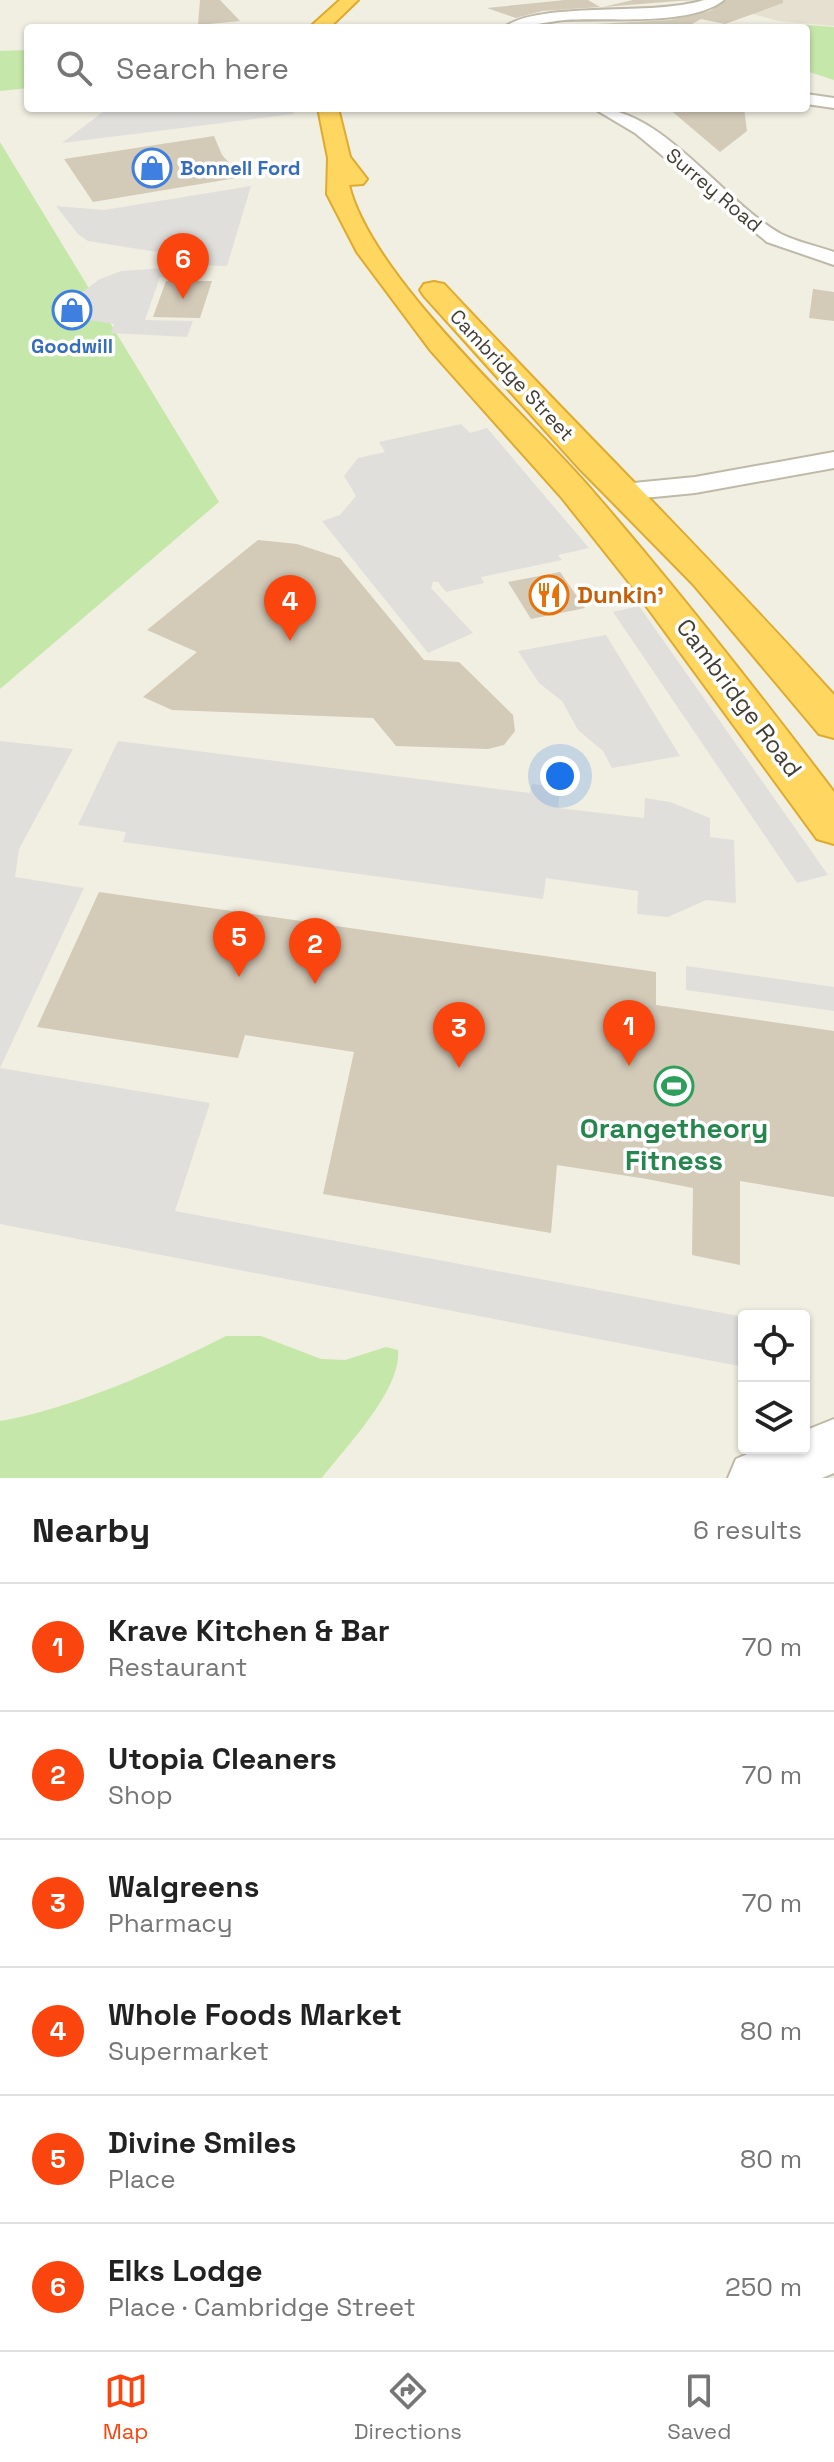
<!DOCTYPE html>
<html lang="en">
<head>
<meta charset="utf-8">
<style>
  body { margin:0; font-family:"Space Grotesk",sans-serif; background:#f6f6f6; color:#222 }
  .controls { position:absolute; right:24px; bottom:24px; display:grid; overflow:hidden; border-radius:8px; box-shadow:0 2px 6px #0004 }
  .controls button { width:72px; height:72px; display:grid; place-items:center; padding:0; border:0; border-bottom:2px solid #e0e0e0; background:#fff; color:#222; font:40px sans-serif }
  .you { position:absolute; left:560px; top:776px; width:28px; height:28px; margin:-20px; border:6px solid #fff; border-radius:50%; background:#1a73e8; box-shadow:0 0 0 12px #1a73e833 }
  .badge { display:grid; place-items:center; width:52px; height:52px; border-radius:50%; background:#fb450f; color:#fff; font-size:26px; font-weight:700 }
  .pin { position:absolute; translate:-50% -66px; filter:drop-shadow(0 2px 4px #0008) }
  .pin::after { content:''; position:absolute; top:42px; width:28px; height:24px; background:inherit; clip-path:polygon(0 0,100% 0,50% 100%) }
  .list { margin:0; padding:0; list-style:none }
  h2 { display:flex; justify-content:space-between; align-items:center; height:104px; margin:0; padding:0 32px; font-size:34px }
  h2 small { font-size:26px; font-weight:400; color:#767676 }
  .list li { display:grid; grid-template-columns:52px 1fr auto; gap:24px; align-items:center; box-sizing:border-box; height:128px; padding:0 32px; border-top:2px solid #e0e0e0 }
  .list b { display:block; font-size:30px; white-space:nowrap }
  .list p { margin:0; font-size:26px; white-space:nowrap; color:#767676 }
  .list em { font-size:26px; font-style:normal; color:#767676 }
  .icon { flex:none; width:44px; height:44px; fill:none; stroke:currentColor; stroke-width:2; stroke-linecap:round; stroke-linejoin:round }
  .map { position:relative; flex:none; width:834px; height:1478px; overflow:hidden }
  .search { position:absolute; background:#fff; box-shadow:0 2px 6px #0004; left:24px; right:24px; top:24px; height:88px; display:flex; align-items:center; gap:20px; box-sizing:border-box; padding:0 28px; border-radius:8px; color:#767676; font-size:30px }
  .sheet { height:872px; background:#fff }
  nav { display:flex; justify-content:space-around; align-items:center; box-sizing:border-box; height:112px; border-top:2px solid #e0e0e0; background:#fff; font-size:22px; color:#767676 }
  nav a { display:grid; justify-items:center; gap:4px }
  nav .on { color:#fb450f }
  .map>svg:first-child { display:block }
  .residential { fill:#e5e0d0 }
  .green { fill:#c6e7aa }
  .parking { fill:#e1dfdb }
  .building { fill:#d3cab8 }
  .lines { fill:none; stroke-linecap:round; stroke-linejoin:round }
  .minor-casing { stroke:#bfb9a8; stroke-width:4 }
  .highway-casing { stroke:#deab30; stroke-width:4 }
  .minor { fill:#fff; fill-rule:evenodd }
  .highway { fill:#ffd660; fill-rule:evenodd }
  .labels { text-anchor:middle; stroke-width:7; stroke-linejoin:round; paint-order:stroke }
  .far-shop-label { font-size:20px; font-weight:bold; fill:#366cbe; stroke:#fff; text-anchor:start }
  .far-street-label { font-size:20px; fill:#433e33; stroke:#fff }
  .food-label { font-size:24px; font-weight:bold; fill:#c56008; stroke:#fff; text-anchor:start }
  .street-label { font-size:24px; fill:#433e33; stroke:#fff }
  .near-leisure-label { font-size:28px; font-weight:bold; fill:#27864d; stroke:#fff }
</style>
</head>
<body>
<div class="map">
<svg width="834" height="1478" viewBox="0 0 834 1478">
  <rect width="100%" height="100%" fill="#f1eee2"/>
  <path class="residential" d="M 681,0 L 834,0 L 834,26 L 779,21 L 705,1 L 695,4 Z"/>
  <path class="green" d="M 794,24 L 834,27 L 834,80 L 806,71 L 806,28 L 761,28 Z
    M 28,50 L 28,88 L 0,91 L 0,51 Z
    M 0,142 L 219,502 L 0,689 Z
    M 226,1336 L 261,1336 L 321,1359 L 345,1360 L 386,1347 L 398,1350 C 402,1389 346,1447 322,1478 L 0,1478 L 0,1421 C 72,1409 161,1369 226,1336 Z"/>
  <path class="parking" d="M 108,108 L 292,108 L 294,114 L 62,143 Z
    M 251,186 L 227,266 L 192,265 L 195,258 L 88,241 L 78,234 L 56,206 L 104,210 Z
    M 166,268 L 199,277 L 160,277 L 145,320 L 193,321 L 187,337 L 111,333 L 114,324 L 63,316 L 63,306 L 100,279 L 121,271 Z
    M 461,424 L 470,433 L 487,428 L 589,548 L 558,555 L 562,560 L 481,577 L 484,583 L 446,592 L 438,582 L 433,582 L 431,588 L 473,633 L 428,653 L 322,521 L 340,515 L 356,496 L 344,476 L 358,458 L 385,452 L 379,442 Z
    M 639,606 L 828,875 L 797,883 L 613,612 Z
    M 606,635 L 680,756 L 612,768 L 603,751 L 578,730 L 562,701 L 539,683 L 518,651 Z
    M 0,741 L 73,749 L 19,849 L 15,877 L 84,888 L 0,1068 L 210,1103 L 175,1211 L 744,1317 L 744,1367 L 0,1224 Z
    M 118,741 L 530,793 L 532,784 L 560,788 L 558,808 L 644,818 L 645,798 L 670,802 L 710,818 L 710,837 L 734,840 L 736,903 L 706,900 L 668,917 L 637,914 L 638,891 L 546,878 L 543,899 L 123,842 L 126,832 L 78,825 Z
    M 686,966 L 834,987 L 834,1011 L 686,990 Z"/>
  <path class="building" d="M 200,0 L 220,0 L 240,21 L 198,25 Z
    M 565,0 L 588,0 L 600,7 L 542,11 L 516,18 L 487,8 Z
    M 633,0 L 690,0 L 603,7 Z
    M 727,0 L 783,0 L 783,3 L 725,24 L 701,19 L 685,28 L 540,27 L 670,20 L 710,11 Z
    M 668,108 L 744,108 L 747,131 L 720,152 Z
    M 214,136 L 222,155 L 242,177 L 93,202 L 64,159 Z
    M 166,281 L 212,281 L 200,318 L 153,317 Z
    M 813,289 L 834,292 L 834,321 L 809,318 Z
    M 258,540 L 297,544 L 340,558 L 424,660 L 459,662 L 513,715 L 515,731 L 504,745 L 488,749 L 396,746 L 373,718 L 172,710 L 143,697 L 197,652 L 147,630 Z
    M 560,572 L 585,608 L 531,619 L 508,582 Z
    M 99,892 L 656,972 L 656,1005 L 834,1031 L 834,1197 L 740,1181 L 740,1265 L 692,1255 L 693,1188 L 647,1179 L 557,1165 L 551,1233 L 323,1194 L 354,1052 L 245,1035 L 238,1058 L 37,1027 Z"/>
  <g class="lines">
    <g class="minor-casing">
      <path id="minor" d="M 704,0 L 724,0 C 690,27 607,17 565,20 C 544,22 524,28 503,28 C 540,0 652,17 704,0 Z
        M 806,94 L 834,98 L 834,108 L 806,104 Z
        M 593,108 C 663,108 722,201 781,234 C 797,242 817,246 834,252 L 834,265 L 767,242 L 635,133 Z
        M 834,452 L 834,468 L 695,493 L 623,500 L 613,498 L 609,492 L 613,486 L 623,484 L 695,477 Z
        M 834,1419 L 834,1473 L 822,1478 L 728,1478 L 736,1459 L 761,1448 L 804,1448 L 804,1431 Z"/>
    </g>
    <g class="highway-casing">
      <path id="highway" d="M 340,0 L 358,0 L 329,28 L 309,28 Z
        M 318,108 L 338,108 L 350,157 L 367,179 L 363,184 L 349,185 C 371,277 525,413 590,488 C 675,586 755,688 834,792 L 834,844 L 817,839 L 628,581 L 562,498 L 431,351 L 357,252 L 327,194 L 328,158 Z
        M 434,282 L 444,284 C 573,422 708,555 834,695 L 834,738 L 819,734 L 693,584 L 578,467 L 424,296 L 420,290 L 424,284 Z"/>
    </g>
    <use href="#minor" class="minor"/>
    <use href="#highway" class="highway"/>
  </g>
  <defs>
    <g id="shop-ring" transform="scale(2)"><circle r="9.5" fill="#fff" stroke="#3f7fe0" stroke-width="1.5"/><path d="M-5-2.5h2.3a2.7 3.5 0 0 1 5.4 0H5L5.5 6h-11ZM-1.5-2.5h3a1.5 2.3 0 0 0-3 0Z" fill="#3f7fe0"/></g>
    <g id="restaurant-ring" transform="scale(2)"><circle r="9.5" fill="#fff" stroke="#e8710a" stroke-width="1.5"/><path d="M-5-6h1v4h1v-4h1v4h1v-4h1v5L-1.5 .5V6h-2V.5L-5-1ZM5-6V6H3V1.5H1.5Q1.5-4 5-6Z" fill="#e8710a"/></g>
    <g id="stadium-ring" transform="scale(2)"><circle r="9.5" fill="#fff" stroke="#2e9e5b" stroke-width="1.5"/><path d="M0-5a6.5 5 0 1 0 0 10a6.5 5 0 1 0 0-10ZM-3.5-1.8h7v3.6h-7Z" fill="#2e9e5b"/></g>
  </defs>
  <g fill-rule="evenodd">
    <use href="#shop-ring" x="152" y="168"/>
    <use href="#shop-ring" x="72" y="310"/>
    <use href="#restaurant-ring" x="549" y="595"/>
    <use href="#stadium-ring" x="674" y="1086"/>
  </g>
  <g class="labels">
    <g class="far-shop-label">
      <text x="180" y="175">Bonnell Ford</text>
      <text x="72" y="353" text-anchor="middle">Goodwill</text>
    </g>
    <g class="far-street-label">
      <text transform="translate(714 190) rotate(40)" y="7">Surrey Road</text>
      <text transform="translate(512 375) rotate(47)" y="7">Cambridge Street</text>
    </g>
    <g class="food-label">
      <text x="577" y="603">Dunkin'</text>
    </g>
    <g class="street-label">
      <text transform="translate(739 698) rotate(53)" y="8">Cambridge Road</text>
    </g>
    <g class="near-leisure-label">
      <text x="674" y="1138">Orangetheory<tspan x="674" dy="32">Fitness</tspan></text>
    </g>
  </g>
</svg>
<div class="controls">
<button><svg class="icon" aria-label="locate" viewBox="0 0 24 24"><circle cx="12" cy="12" r="6"/><path d="M12 2v4M12 18v4M2 12h4M18 12h4"/></svg></button>
<button><svg class="icon" aria-label="layers" viewBox="0 0 24 24"><path d="M12 4l9 5-9 5-9-5zM3 14l9 5 9-5"/></svg></button>
</div>
<div class="you"></div>
<div class="pin badge" style="left:629px;top:1066px">1</div>
<div class="pin badge" style="left:315px;top:984px">2</div>
<div class="pin badge" style="left:459px;top:1068px">3</div>
<div class="pin badge" style="left:290px;top:641px">4</div>
<div class="pin badge" style="left:239px;top:977px">5</div>
<div class="pin badge" style="left:183px;top:299px">6</div>
<div class="search"><svg class="icon" aria-label="search" viewBox="0 0 24 24"><circle cx="10" cy="10" r="6"/><path d="M15 15l6 6"/></svg>Search here</div>
</div>
<section class="sheet">
<h2>Nearby<small>6 results</small></h2>
<ul class="list">
<li><span class="badge">1</span><div><b>Krave Kitchen &amp; Bar</b><p>Restaurant</p></div><em>70 m</em></li>
<li><span class="badge">2</span><div><b>Utopia Cleaners</b><p>Shop</p></div><em>70 m</em></li>
<li><span class="badge">3</span><div><b>Walgreens</b><p>Pharmacy</p></div><em>70 m</em></li>
<li><span class="badge">4</span><div><b>Whole Foods Market</b><p>Supermarket</p></div><em>80 m</em></li>
<li><span class="badge">5</span><div><b>Divine Smiles</b><p>Place</p></div><em>80 m</em></li>
<li><span class="badge">6</span><div><b>Elks Lodge</b><p>Place · Cambridge Street</p></div><em>250 m</em></li>
</ul>
</section>
<nav>
<a class="on"><svg class="icon" aria-label="map" viewBox="0 0 24 24"><path d="M3 6l6-2 6 2 6-2v14l-6 2-6-2-6 2zM9 4v14M15 6v14"/></svg>Map</a>
<a><svg class="icon" aria-label="directions" viewBox="0 0 24 24"><path d="M12 3l9 9-9 9-9-9zM9 14v-3h6M13 9l2 2-2 2"/></svg>Directions</a>
<a><svg class="icon" aria-label="saved" viewBox="0 0 24 24"><path d="M7 4h10v16l-5-4-5 4z"/></svg>Saved</a>
</nav>
</body>
</html>
